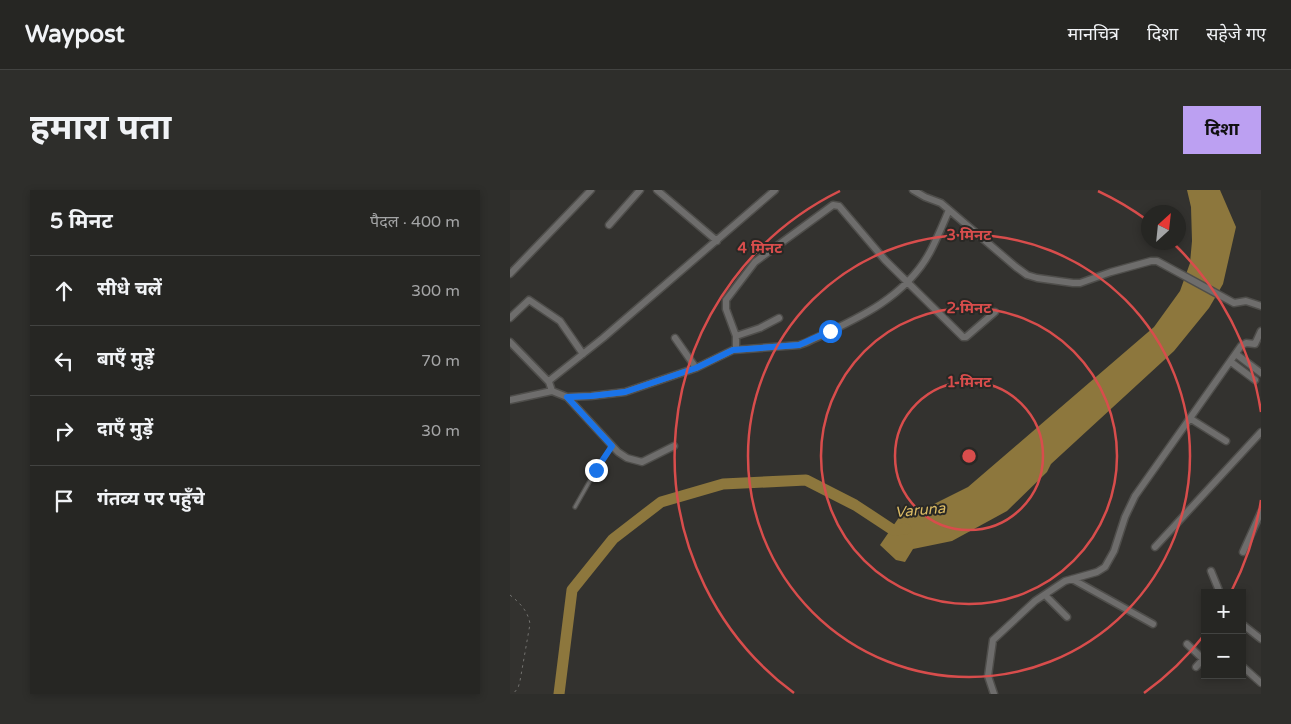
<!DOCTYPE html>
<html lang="hi">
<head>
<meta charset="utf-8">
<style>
  body { margin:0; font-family:"Varela Round","Noto Sans Devanagari",sans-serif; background:#2e2e2b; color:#f1f3f6 }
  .controls { position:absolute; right:15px; bottom:15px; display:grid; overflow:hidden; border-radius:0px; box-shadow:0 2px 8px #0003 }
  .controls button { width:45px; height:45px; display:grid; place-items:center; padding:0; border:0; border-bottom:1px solid #424341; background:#262623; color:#f1f3f6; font:25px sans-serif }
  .compass { position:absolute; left:631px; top:15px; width:45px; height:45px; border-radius:50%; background:#262623; box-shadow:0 2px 8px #0003; rotate:27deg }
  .stop { position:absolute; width:15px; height:15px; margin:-11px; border:4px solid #1a73e8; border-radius:50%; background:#fff }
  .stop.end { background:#1a73e8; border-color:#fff; box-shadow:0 1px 5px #0008 }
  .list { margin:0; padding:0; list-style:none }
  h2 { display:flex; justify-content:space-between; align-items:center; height:65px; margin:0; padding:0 20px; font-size:21px }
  h2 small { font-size:16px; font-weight:400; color:#a4a5a6 }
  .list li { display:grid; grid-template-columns:32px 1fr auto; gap:15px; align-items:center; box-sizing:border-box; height:70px; padding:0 20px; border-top:1px solid #424341 }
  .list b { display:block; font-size:19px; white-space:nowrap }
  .list em { font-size:16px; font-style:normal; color:#a4a5a6 }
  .icon { flex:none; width:28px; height:28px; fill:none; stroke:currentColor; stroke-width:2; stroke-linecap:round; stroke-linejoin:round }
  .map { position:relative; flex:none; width:751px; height:504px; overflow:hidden; border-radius:0px }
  header { display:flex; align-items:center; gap:30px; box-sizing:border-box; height:70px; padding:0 25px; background:#262623; border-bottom:1px solid #424341 }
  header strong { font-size:24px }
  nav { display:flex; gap:28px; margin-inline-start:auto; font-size:18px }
  .intro { display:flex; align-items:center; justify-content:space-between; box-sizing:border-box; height:120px; padding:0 30px }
  h1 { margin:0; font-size:35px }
  .button { padding:12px 22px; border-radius:0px; background:#bca0f2; color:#111; font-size:18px; font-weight:700 }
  main { display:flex; gap:30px; padding:0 30px }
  aside { flex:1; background:#262623; border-radius:0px; box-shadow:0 2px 8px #0003 }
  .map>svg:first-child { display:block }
  .water { fill:#8d773d }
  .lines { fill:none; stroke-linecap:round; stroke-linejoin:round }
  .river { stroke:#8d773d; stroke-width:11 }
  .service-casing { stroke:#4f4e4b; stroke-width:5.5 }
  .minor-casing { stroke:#4f4e4b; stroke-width:9 }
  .path { stroke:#73726f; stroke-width:1; stroke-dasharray:2.5 4; stroke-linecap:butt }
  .service { stroke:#6e6d6c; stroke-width:3 }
  .minor { stroke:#6e6d6c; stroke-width:6 }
  .route { stroke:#1a73e8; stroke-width:6 }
  .ring { fill:none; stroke:#d84d4c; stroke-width:2.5 }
  .labels { text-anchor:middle; stroke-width:4; stroke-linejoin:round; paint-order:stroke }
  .water-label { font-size:15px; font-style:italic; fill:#dbbb65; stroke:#292825 }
  .centre { fill:#d84d4c; stroke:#292825; stroke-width:2.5 }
  .ring-label { font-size:15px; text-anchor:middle; font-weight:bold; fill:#d84d4c; stroke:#292825; stroke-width:4; stroke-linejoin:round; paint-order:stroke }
</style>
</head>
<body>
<header>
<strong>Waypost</strong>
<nav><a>मानचित्र</a><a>दिशा</a><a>सहेजे गए</a></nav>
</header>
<div class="intro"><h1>हमारा पता</h1><a class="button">दिशा</a></div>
<main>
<aside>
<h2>5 मिनट<small>पैदल · 400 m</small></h2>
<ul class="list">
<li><svg class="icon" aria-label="ahead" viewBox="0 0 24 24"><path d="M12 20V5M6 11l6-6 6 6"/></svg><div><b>सीधे चलें</b></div><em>300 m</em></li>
<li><svg class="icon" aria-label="left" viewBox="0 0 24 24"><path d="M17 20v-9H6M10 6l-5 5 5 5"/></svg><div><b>बाएँ मुड़ें</b></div><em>70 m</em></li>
<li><svg class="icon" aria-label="right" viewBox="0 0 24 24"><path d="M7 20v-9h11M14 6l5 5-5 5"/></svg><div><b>दाएँ मुड़ें</b></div><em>30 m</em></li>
<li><svg class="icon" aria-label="arrive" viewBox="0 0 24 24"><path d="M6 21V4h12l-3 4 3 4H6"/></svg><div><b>गंतव्य पर पहुँचे</b></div></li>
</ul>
</aside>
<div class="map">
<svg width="751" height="504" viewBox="0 0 751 504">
  <rect width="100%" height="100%" fill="#33322f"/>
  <path class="water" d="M 677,0 L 710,0 L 726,37 L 713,94 L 699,118 L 664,161 L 541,274 L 537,282 L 497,321 L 442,351 L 403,359 L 395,372 L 386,370 L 370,355 L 392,323 L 410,321 L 458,297 L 644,137 L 670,101 L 680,73 L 682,51 L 681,17 Z"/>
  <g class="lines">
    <path class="river" d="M 49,504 L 62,400 L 103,349 L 151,312 L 213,294 L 296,290 L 345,315 L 383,340 L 396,339"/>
    <g class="service-casing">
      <path id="service" d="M 65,317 L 86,280 L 102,256"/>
    </g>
    <g class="minor-casing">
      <path id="minor" d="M 147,0 L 207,51
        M 403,0 L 415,7 L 431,13 L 506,77 L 517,85 L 527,88 L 563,93 L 570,93 L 601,82 L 641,71 L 647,71 L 724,113 L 736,111 L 751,116
        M 99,35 L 130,0
        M 0,84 L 81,0
        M 0,128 L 19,110 L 50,131 L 73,164
        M 226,146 L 250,138 L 269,128
        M 165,148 L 186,178
        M 0,152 L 39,192
        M 226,159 L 226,146 L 216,119 L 216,110 L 245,72 L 323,15 L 329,16 L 375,70 L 453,147 L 456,147 L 485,122
        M 726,164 L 751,183
        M 721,172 L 745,190
        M 42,201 L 57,207 L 81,206 L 115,202 L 186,178 L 223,160 L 289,155 L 295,153 C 342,131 394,110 420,62 C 427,49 433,34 439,20
        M 57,207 L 108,262 L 117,268 L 132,272 L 164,256
        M 0,210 L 42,201 L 39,192 L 40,190 L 93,148 L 265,0
        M 681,229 L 716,251
        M 645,357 L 751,242
        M 733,362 L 751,322
        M 701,381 L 710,403
        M 562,389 L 643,434
        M 535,405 L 557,427
        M 732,434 L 751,449
        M 677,454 L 693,469
        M 732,476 L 751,493
        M 686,477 L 695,467
        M 484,504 L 478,486 L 483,450 L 525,411 L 555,391 L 587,382 L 595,377 L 604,361 L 615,327 L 625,306 L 731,156 L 736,153 L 745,154 L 751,141"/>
    </g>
    <path class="path" d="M 0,405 C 10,413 18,421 20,434 L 10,491 L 8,498 L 3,504"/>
    <use href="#service" class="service"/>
    <use href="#minor" class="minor"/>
  </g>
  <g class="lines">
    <path class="route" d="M 86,280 L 102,256 L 57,207 L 81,206 L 115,202 L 186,178 L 223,160 L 289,155 L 320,141"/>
  </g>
  <g class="ring">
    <circle cx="459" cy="266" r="74"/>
    <circle cx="459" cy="266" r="148"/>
    <circle cx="459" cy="266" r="221"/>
    <path d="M751 310A295 295 0 0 1 721 402M695 444A295 295 0 0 1 634 503M284 503A295 295 0 0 1 330 1M588 1A295 295 0 0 1 637 30M664 54A295 295 0 0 1 751 222"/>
  </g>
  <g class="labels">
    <g class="water-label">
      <text transform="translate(410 320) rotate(-5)" y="5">Varuna</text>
    </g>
  </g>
  <circle cx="459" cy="266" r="8" class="centre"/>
  <g class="ring-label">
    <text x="459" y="50">3 मिनट</text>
    <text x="250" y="63">4 मिनट</text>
    <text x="459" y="123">2 मिनट</text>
    <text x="459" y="197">1 मिनट</text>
  </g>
</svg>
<div class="controls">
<button>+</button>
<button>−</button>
</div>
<svg class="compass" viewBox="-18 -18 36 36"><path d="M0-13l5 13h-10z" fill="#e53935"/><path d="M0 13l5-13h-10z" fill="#a4a5a6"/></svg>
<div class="stop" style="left:320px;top:141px"></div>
<div class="stop end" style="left:86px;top:280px"></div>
</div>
</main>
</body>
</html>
